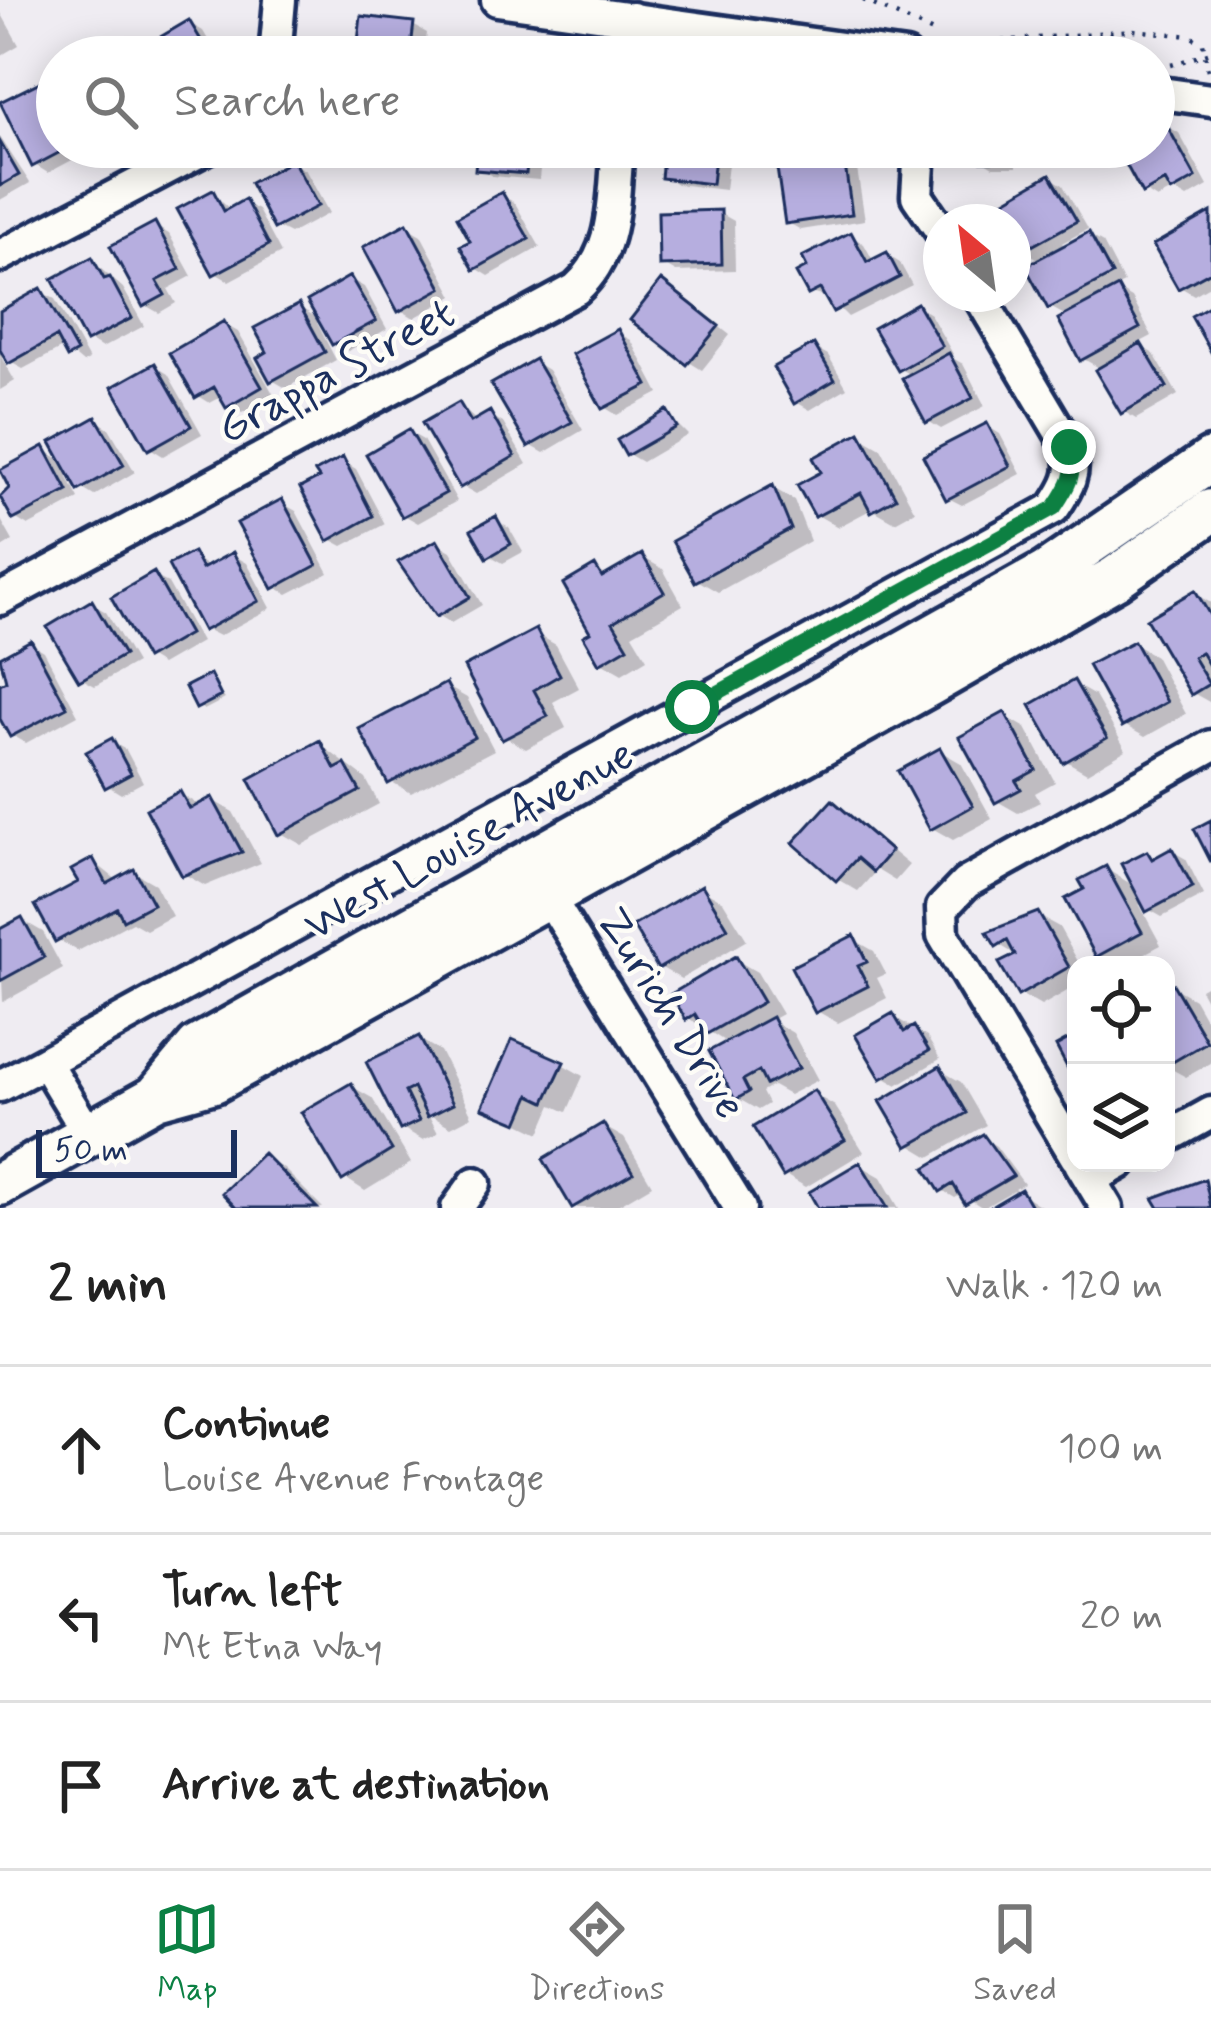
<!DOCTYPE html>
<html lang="en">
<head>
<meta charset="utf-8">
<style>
  body { margin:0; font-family:Mynerve,sans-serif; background:#f6f6f6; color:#222 }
  .controls { position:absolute; right:36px; bottom:36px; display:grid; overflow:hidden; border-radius:24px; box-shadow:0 6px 30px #0003 }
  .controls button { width:108px; height:108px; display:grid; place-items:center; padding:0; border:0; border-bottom:3px solid #e0e0e0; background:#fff; color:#222; font:60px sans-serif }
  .compass { position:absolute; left:923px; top:204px; width:108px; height:108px; border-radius:50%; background:#fff; box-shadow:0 6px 30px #0003; rotate:331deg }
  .scale { position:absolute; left:36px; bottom:30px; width:201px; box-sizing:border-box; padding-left:12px; border:6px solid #1b2f5e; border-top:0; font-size:33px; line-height:42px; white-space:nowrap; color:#1b2f5e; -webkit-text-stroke:9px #fdfcf7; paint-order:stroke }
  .stop { position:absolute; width:36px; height:36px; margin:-27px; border:9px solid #0b8043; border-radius:50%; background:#fff }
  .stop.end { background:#0b8043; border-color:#fff; box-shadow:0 3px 12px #0008 }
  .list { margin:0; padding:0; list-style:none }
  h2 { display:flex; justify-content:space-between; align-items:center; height:156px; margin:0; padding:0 48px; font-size:51px }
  h2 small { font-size:39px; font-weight:400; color:#767676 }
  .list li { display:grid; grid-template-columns:78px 1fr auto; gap:36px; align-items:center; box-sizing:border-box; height:168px; padding:0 48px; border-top:3px solid #e0e0e0 }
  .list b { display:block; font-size:45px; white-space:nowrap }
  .list p { margin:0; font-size:39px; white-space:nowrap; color:#767676 }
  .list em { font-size:39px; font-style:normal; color:#767676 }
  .icon { flex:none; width:66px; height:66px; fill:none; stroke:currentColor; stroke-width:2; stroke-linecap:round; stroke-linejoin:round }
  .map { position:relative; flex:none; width:1211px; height:1208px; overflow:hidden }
  .search { position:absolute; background:#fff; box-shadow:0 6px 30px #0003; left:36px; right:36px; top:36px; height:132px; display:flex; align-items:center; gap:30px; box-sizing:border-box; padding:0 42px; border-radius:66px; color:#767676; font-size:45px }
  .sheet { height:660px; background:#fff }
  nav { display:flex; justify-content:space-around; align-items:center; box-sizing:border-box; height:168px; border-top:3px solid #e0e0e0; background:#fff; font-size:33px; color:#767676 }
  nav a { display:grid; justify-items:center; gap:6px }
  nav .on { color:#0b8043 }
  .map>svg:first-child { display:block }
  .shadow { fill:#0003 }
  .building { fill:#b6aedf; stroke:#1b2f5e; stroke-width:3 }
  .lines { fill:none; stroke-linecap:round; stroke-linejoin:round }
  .minor-casing { stroke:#1b2f5e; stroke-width:39 }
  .secondary-casing { stroke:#1b2f5e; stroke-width:51 }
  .path { stroke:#1b2f5e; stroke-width:4.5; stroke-dasharray:3 9; stroke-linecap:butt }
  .minor { stroke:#fdfcf7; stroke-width:30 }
  .secondary { stroke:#fdfcf7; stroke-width:42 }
  .route { stroke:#0b8043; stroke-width:15 }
  .labels { text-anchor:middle; stroke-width:9; stroke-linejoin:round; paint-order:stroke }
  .street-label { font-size:45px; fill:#1b2f5e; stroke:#fdfcf7 }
</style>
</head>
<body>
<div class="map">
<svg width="1211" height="1208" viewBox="0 0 1211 1208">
  <rect width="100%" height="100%" fill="#efecf2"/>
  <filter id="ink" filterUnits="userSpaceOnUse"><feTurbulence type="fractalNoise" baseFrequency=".00833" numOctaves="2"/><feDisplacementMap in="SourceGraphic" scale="24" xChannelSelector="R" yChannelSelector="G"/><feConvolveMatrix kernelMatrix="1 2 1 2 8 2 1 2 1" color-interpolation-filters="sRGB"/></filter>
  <g filter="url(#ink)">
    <path class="shadow" d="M 0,11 L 19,45 L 0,56 Z
      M 189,23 L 203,31 L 218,57 L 154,57 Z
      M 413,25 L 427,33 L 424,57 L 336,57 L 360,53 Z
      M 559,41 L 572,49 L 572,57 L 513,57 Z
      M 44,83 L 57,91 L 57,147 L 89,151 L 48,173 L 35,165 Z
      M 1165,125 L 1179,133 L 1208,186 L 1187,198 L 1174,190 L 1157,199 L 1144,191 L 1121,149 L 1154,147 L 1154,131 Z
      M 0,137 L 30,183 L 0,200 Z
      M 324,147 L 385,147 L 381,158 L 358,149 L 354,160 Z
      M 480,147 L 567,147 L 566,161 L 541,158 L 539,180 L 492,176 L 478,168 Z
      M 667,147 L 730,147 L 725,190 L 677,184 L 664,176 Z
      M 980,147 L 1040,147 L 1040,156 L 1017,156 L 1017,167 L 993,167 L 980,159 Z
      M 843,161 L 857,169 L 865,220 L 801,230 L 787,222 Z
      M 293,163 L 306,171 L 329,213 L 290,234 L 276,227 Z
      M 1050,177 L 1063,185 L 1088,229 L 1062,243 L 1065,248 L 1089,235 L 1103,243 L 1124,283 L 1114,288 L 1132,298 L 1152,336 L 1137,344 L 1154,354 L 1178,395 L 1136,419 L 1123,411 L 1101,369 L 1082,358 L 1068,317 L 1050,307 L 1042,261 L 1023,250 L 1013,222 L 1007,222 Z
      M 213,194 L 231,210 L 245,203 L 258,210 L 281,253 L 229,281 L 215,273 Z
      M 502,195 L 515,203 L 540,247 L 489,276 L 476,268 L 474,242 Z
      M 720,213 L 734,221 L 735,270 L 676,272 L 662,264 Z
      M 1211,215 L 1211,285 L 1194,295 L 1180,287 Z
      M 155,226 L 169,234 L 192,276 L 168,289 L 176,303 L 159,313 L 145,305 Z
      M 407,227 L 421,235 L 454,296 L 414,318 L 401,310 Z
      M 851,236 L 864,244 L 874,262 L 887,255 L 900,263 L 912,285 L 848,317 L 829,298 L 810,293 Z
      M 92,261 L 123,288 L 144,326 L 102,348 L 89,340 Z
      M 350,279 L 364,287 L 387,329 L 348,351 L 334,343 L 322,321 L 317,323 L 336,360 L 286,388 L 272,380 L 299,307 L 321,320 Z
      M 41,292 L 55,299 L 89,360 L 83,363 L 64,347 L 23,369 L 1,357 L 15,381 L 0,390 L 0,315 Z
      M 675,292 L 730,335 L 702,370 L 689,362 Z
      M 917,306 L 930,314 L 953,354 L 949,356 L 963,364 L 985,406 L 941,429 L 928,421 L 913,376 L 901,369 Z
      M 224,324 L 238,332 L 274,395 L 242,413 L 223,396 L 210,403 L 197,395 Z
      M 618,333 L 631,340 L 659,393 L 617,415 L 604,407 Z
      M 814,347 L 828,355 L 847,388 L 810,410 L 796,402 Z
      M 535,362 L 548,370 L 583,430 L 544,453 L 530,445 Z
      M 155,366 L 168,374 L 202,434 L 163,456 L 150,448 Z
      M 459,405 L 478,422 L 490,415 L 503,423 L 527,464 L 476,494 L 462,486 Z
      M 667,414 L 688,435 L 642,462 L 628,454 Z
      M 96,420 L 109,428 L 135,472 L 94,496 L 81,488 L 72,474 L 67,476 L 79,499 L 28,526 L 15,518 L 13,489 L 44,450 L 66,463 Z
      M 987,426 L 1000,434 L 1021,474 L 962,505 L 948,498 Z
      M 409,432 L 423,440 L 457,501 L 418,523 L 404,515 Z
      M 860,436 L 881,448 L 915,511 L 895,522 L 872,509 L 838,527 L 817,515 L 825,473 Z
      M 343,461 L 356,469 L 385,524 L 343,546 L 330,539 Z
      M 773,488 L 794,500 L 810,541 L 718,592 L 697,580 Z
      M 282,503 L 296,511 L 329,573 L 288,594 L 275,587 Z
      M 0,518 L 13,541 L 0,549 Z
      M 495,520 L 509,528 L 523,552 L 503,563 L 489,555 Z
      M 437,543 L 451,551 L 482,605 L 451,623 L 438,615 Z
      M 193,555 L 209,568 L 233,555 L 247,563 L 271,608 L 219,636 L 205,629 Z
      M 642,557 L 663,569 L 683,605 L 632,634 L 647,659 L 622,674 L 601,662 L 595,633 L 595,569 L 609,577 Z
      M 154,576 L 168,583 L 201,642 L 161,665 L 148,657 Z
      M 1195,594 L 1211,603 L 1211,703 L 1193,693 L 1150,620 Z
      M 92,604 L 106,612 L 136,663 L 95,686 L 82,679 Z
      M 535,633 L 556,645 L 579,688 L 553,702 L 566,728 L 526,749 L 505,737 Z
      M 31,643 L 44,651 L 78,715 L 26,743 L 12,735 L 0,712 L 0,688 L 10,682 L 0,660 Z
      M 1134,644 L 1155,656 L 1186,714 L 1145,737 L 1124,725 Z
      M 209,678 L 225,699 L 204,710 L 199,706 Z
      M 1074,684 L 1095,696 L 1126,750 L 1087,773 L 1066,761 Z
      M 446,686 L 467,698 L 494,750 L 411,793 L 390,781 Z
      M 1005,716 L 1026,728 L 1055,782 L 1035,793 L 1040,802 L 1018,813 L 997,801 Z
      M 112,742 L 126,750 L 143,782 L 121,794 L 108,786 Z
      M 320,744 L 366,779 L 379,804 L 302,845 L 281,833 Z
      M 940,751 L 961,763 L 992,819 L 953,840 L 932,828 Z
      M 180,794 L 201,806 L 212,800 L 233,812 L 261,863 L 205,886 L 184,874 Z
      M 833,803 L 909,865 L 895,881 L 877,870 L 858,891 L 837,879 Z
      M 1172,851 L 1186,859 L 1204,895 L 1162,917 L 1139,904 L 1161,945 L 1123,965 L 1098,955 L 1088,890 L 1106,869 L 1136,887 L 1147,854 L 1156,859 Z
      M 93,861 L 118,881 L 134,872 L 155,884 L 172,916 L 146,930 L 132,922 L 78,951 L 57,939 Z
      M 702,889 L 723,901 L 747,940 L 681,979 L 660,967 Z
      M 1037,915 L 1059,927 L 1080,965 L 1076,986 L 1041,1006 L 1020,994 L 1018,956 L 998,944 Z
      M 22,920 L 43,932 L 63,969 L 3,1002 L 0,932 Z
      M 853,939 L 874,951 L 886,974 L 877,978 L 887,998 L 838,1023 L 817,1011 Z
      M 736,960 L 757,972 L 782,1014 L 771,1020 L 793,1033 L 818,1080 L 789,1095 L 773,1086 L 762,1092 L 768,1104 L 758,1110 L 737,1098 L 729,1044 L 688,1018 Z
      M 1211,983 L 1211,1009 L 1200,989 Z
      M 1173,987 L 1194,999 L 1211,1029 L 1211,1063 L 1186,1077 L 1166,1066 L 1166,991 Z
      M 893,1016 L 927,1037 L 940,1059 L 897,1085 L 883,1077 Z
      M 419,1039 L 440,1051 L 472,1116 L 451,1127 L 428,1114 L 438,1133 L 423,1140 L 402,1128 L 370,1063 Z
      M 562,1064 L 583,1076 L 567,1112 L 552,1105 L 540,1133 L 485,1106 Z
      M 940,1070 L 961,1082 L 986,1125 L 930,1157 L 910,1145 Z
      M 351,1086 L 372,1098 L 411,1163 L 365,1191 L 345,1178 Z
      M 814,1094 L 835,1106 L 864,1152 L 806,1187 L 785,1175 Z
      M 603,1126 L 624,1138 L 652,1185 L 613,1208 L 577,1208 Z
      M 983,1138 L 996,1146 L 1024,1184 L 1015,1189 L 1044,1208 L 995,1208 L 1017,1195 L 1014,1190 L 983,1208 L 962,1194 L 955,1198 L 942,1190 Z
      M 263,1157 L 284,1169 L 323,1208 L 241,1208 Z
      M 860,1165 L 881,1177 L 899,1208 L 822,1208 L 813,1193 Z"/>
    <path class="building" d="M 361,16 L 414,22 L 410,57 L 333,57 L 334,48 L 357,50 Z
      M 189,20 L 211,57 L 151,57 L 145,46 Z
      M 510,38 L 560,38 L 559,57 L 510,57 Z
      M 44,80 L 57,104 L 57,147 L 70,147 L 32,167 L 0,102 Z
      M 1165,122 L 1196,178 L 1171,192 L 1165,181 L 1142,194 L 1117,148 L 1154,147 L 1154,128 Z
      M 0,142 L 19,175 L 0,186 Z
      M 477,147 L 554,147 L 553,155 L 528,153 L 526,174 L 475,170 Z
      M 664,147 L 716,147 L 712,184 L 661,178 Z
      M 977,147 L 1027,147 L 1027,150 L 1005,150 L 1004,161 L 977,161 Z
      M 844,158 L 852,214 L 785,224 L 777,168 Z
      M 293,160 L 318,206 L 274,229 L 250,183 Z
      M 1050,174 L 1077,221 L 1021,252 L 1013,222 L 1004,222 L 995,206 Z
      M 213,190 L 224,211 L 245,199 L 269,245 L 213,275 L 177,209 Z
      M 502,192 L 529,239 L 474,270 L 460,246 L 470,241 L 457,217 Z
      M 721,210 L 722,264 L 659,266 L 658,212 Z
      M 1211,212 L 1211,271 L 1178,289 L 1153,245 Z
      M 155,222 L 180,269 L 157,281 L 165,295 L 143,307 L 110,246 Z
      M 407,223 L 442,288 L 398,312 L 363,247 Z
      M 851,232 L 867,262 L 887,252 L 900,277 L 833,312 L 820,289 L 808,295 L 796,273 L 807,267 L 802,257 Z
      M 1089,232 L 1112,275 L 1048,309 L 1025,266 Z
      M 92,257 L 104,279 L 110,277 L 132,318 L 86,342 L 52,279 Z
      M 350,276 L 376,321 L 332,345 L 307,301 Z
      M 661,280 L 719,326 L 687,365 L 630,320 Z
      M 1118,287 L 1140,328 L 1080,361 L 1058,319 Z
      M 41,288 L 77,352 L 67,358 L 56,337 L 8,364 L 0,350 L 0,311 Z
      M 917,303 L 942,346 L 898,371 L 873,328 Z
      M 299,304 L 325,352 L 270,382 L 257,358 L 267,352 L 254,328 Z
      M 1211,305 L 1211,352 L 1191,316 Z
      M 224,321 L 262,387 L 226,408 L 214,387 L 195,398 L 169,353 Z
      M 618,329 L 648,385 L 602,409 L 572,354 Z
      M 1141,343 L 1167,387 L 1121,414 L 1095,370 Z
      M 814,344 L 835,380 L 794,404 L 773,367 Z
      M 949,353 L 973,398 L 926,423 L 902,378 Z
      M 535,359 L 572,422 L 528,447 L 491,384 Z
      M 155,363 L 191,426 L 148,450 L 112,387 Z
      M 459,402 L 471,422 L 490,411 L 515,456 L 460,488 L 422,423 Z
      M 667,410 L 677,427 L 626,456 L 617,440 Z
      M 96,417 L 124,465 L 78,491 L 51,442 Z
      M 987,423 L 1010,466 L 946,500 L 923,456 Z
      M 409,429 L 446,493 L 402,517 L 366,454 Z
      M 860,432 L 896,498 L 871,512 L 861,493 L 815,517 L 797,485 L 821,472 L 813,458 Z
      M 44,446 L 68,491 L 13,520 L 0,497 L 9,488 L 0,470 Z
      M 343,457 L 373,516 L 328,541 L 300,488 L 319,478 L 315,472 Z
      M 773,485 L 791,529 L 695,582 L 672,541 Z
      M 282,499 L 317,565 L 273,589 L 237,523 Z
      M 496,516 L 511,544 L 487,558 L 471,530 Z
      M 437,540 L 470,597 L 436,617 L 398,562 Z
      M 193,552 L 202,569 L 233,552 L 259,601 L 203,631 L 168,565 Z
      M 642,554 L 664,592 L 613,622 L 628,647 L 599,664 L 583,636 L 590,632 L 563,584 L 595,565 L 602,577 Z
      M 154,572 L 189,634 L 146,659 L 111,597 Z
      M 1195,590 L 1211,617 L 1211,669 L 1201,652 L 1193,657 L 1209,684 L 1191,695 L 1146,619 Z
      M 92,600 L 124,655 L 79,681 L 47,627 Z
      M 536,629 L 560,675 L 534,690 L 548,716 L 502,740 L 464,667 Z
      M 31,640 L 67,707 L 10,737 L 0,719 L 0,684 L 6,681 L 0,657 Z
      M 1134,641 L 1167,702 L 1122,727 L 1088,665 Z
      M 210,674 L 221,696 L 196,709 L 185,687 Z
      M 1074,680 L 1107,738 L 1063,763 L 1030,705 Z
      M 446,683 L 475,737 L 388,784 L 359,729 Z
      M 1005,712 L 1036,770 L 1016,781 L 1021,789 L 995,803 L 959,737 Z
      M 112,738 L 131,774 L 105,788 L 86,752 Z
      M 320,740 L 335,769 L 345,764 L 360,791 L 278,835 L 249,779 Z
      M 940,748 L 973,806 L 930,830 L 898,771 Z
      M 180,791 L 190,809 L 212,797 L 242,852 L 182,876 L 146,809 Z
      M 832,800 L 891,851 L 873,872 L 857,858 L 836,881 L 793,843 Z
      M 1211,820 L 1211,862 L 1194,829 Z
      M 1172,848 L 1193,887 L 1146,912 L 1121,864 L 1147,851 L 1152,859 Z
      M 93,858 L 107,884 L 134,869 L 153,904 L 123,920 L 117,908 L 55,942 L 35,905 L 78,882 L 71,870 Z
      M 1106,866 L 1142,932 L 1096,957 L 1065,899 L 1084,889 L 1079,880 Z
      M 702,885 L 728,928 L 658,969 L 633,926 Z
      M 1038,912 L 1069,967 L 1018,996 L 999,963 L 1015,955 L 1007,940 L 996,947 L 987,932 Z
      M 22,917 L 44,957 L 0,981 L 0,929 Z
      M 854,935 L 867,962 L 858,966 L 868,986 L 815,1013 L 791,967 Z
      M 736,956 L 763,1002 L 707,1034 L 695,1014 L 686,1020 L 671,994 Z
      M 1173,984 L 1207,1042 L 1166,1066 L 1166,988 Z
      M 893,1013 L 904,1032 L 914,1026 L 929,1051 L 881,1079 L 855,1035 Z
      M 772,1017 L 799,1068 L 766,1085 L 759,1071 L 743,1080 L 749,1092 L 735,1100 L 709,1051 Z
      M 1076,1035 L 1076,1084 L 1056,1046 Z
      M 419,1036 L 453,1104 L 427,1117 L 413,1088 L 405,1092 L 419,1121 L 400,1130 L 366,1062 Z
      M 512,1039 L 564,1062 L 545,1102 L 530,1095 L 518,1123 L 482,1108 Z
      M 940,1066 L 967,1113 L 907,1147 L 880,1101 Z
      M 351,1083 L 392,1150 L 342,1181 L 301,1112 Z
      M 814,1090 L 845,1140 L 783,1177 L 753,1127 Z
      M 603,1123 L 633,1173 L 572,1208 L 543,1159 Z
      M 983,1134 L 1013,1176 L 965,1204 L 953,1184 L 940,1192 L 925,1168 Z
      M 263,1153 L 317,1208 L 236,1208 L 222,1193 Z
      M 860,1162 L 887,1207 L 818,1208 L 809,1192 Z
      M 1205,1179 L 1211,1208 L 1159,1208 L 1153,1198 Z
      M 1021,1189 L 1032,1208 L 989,1208 Z"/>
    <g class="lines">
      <g class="minor-casing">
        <path id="minor" d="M 497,0 L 906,57
          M 275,57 L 280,0
          M 628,57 L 632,18
          M 1154,92 L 1211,100
          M 920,147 L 917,196 L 941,231
          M 0,256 L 208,147
          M 0,599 L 576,289 C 617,252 613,200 618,147
          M 539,881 L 740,1208
          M 45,1062 L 1054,508 C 1068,487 1077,473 1069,447 L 978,294
          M 0,1086 L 45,1062 L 89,1135
          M 1166,1138 L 1211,1113
          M 1076,1157 L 943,935 L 942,908 L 966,883 L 1211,746
          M 1080,1163 L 1107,1208
          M 1090,1180 L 1120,1163
          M 457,1208 L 475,1183"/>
      </g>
      <g class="secondary-casing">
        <path id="secondary" d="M 156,1097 L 198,1047 L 1046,573 L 1211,460
          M 0,1184 L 156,1097 L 214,1081 L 930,684 L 1115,578 L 1211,511"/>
      </g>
      <path class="path" d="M 863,0 L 937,34
        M 990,42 L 1133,30 L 1190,36 L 1203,43 L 1208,71
        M 1171,65 L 1211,52"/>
      <use href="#minor" class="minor"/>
      <use href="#secondary" class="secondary"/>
    </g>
  </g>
  <g class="lines" filter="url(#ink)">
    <path class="route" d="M 692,707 L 1054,508 C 1068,487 1078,473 1069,447"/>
  </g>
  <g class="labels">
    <g class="street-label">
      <text transform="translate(335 369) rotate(-28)" y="16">Grappa Street</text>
      <text transform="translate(468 838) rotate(-29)" y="16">West Louise Avenue</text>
      <text transform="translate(673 1012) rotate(58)" y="16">Zurich Drive</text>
    </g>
  </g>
</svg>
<div class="controls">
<button><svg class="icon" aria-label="locate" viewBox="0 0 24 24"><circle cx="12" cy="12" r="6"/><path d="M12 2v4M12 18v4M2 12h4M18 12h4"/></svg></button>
<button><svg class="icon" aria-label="layers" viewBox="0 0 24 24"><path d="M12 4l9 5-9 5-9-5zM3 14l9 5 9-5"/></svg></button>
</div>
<svg class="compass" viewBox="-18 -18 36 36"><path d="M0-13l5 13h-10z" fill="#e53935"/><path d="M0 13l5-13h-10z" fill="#767676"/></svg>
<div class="scale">50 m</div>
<div class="stop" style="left:692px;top:707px"></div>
<div class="stop end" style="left:1069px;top:447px"></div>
<div class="search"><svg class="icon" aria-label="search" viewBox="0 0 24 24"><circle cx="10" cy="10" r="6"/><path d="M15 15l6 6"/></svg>Search here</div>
</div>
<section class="sheet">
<h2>2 min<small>Walk · 120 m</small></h2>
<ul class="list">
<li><svg class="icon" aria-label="ahead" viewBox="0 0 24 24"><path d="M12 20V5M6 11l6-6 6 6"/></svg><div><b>Continue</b><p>Louise Avenue Frontage</p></div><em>100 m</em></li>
<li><svg class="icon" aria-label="left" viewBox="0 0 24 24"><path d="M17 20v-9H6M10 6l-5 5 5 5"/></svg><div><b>Turn left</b><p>Mt Etna Way</p></div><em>20 m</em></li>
<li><svg class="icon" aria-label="arrive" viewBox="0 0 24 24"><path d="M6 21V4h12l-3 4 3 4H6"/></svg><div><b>Arrive at destination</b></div></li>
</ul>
</section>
<nav>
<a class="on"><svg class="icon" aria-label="map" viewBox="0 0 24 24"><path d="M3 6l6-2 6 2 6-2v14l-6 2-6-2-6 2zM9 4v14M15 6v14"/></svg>Map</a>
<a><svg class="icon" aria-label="directions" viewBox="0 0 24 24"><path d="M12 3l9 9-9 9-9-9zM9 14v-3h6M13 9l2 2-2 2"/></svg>Directions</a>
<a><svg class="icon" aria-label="saved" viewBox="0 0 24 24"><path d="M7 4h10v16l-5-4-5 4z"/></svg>Saved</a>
</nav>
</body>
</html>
